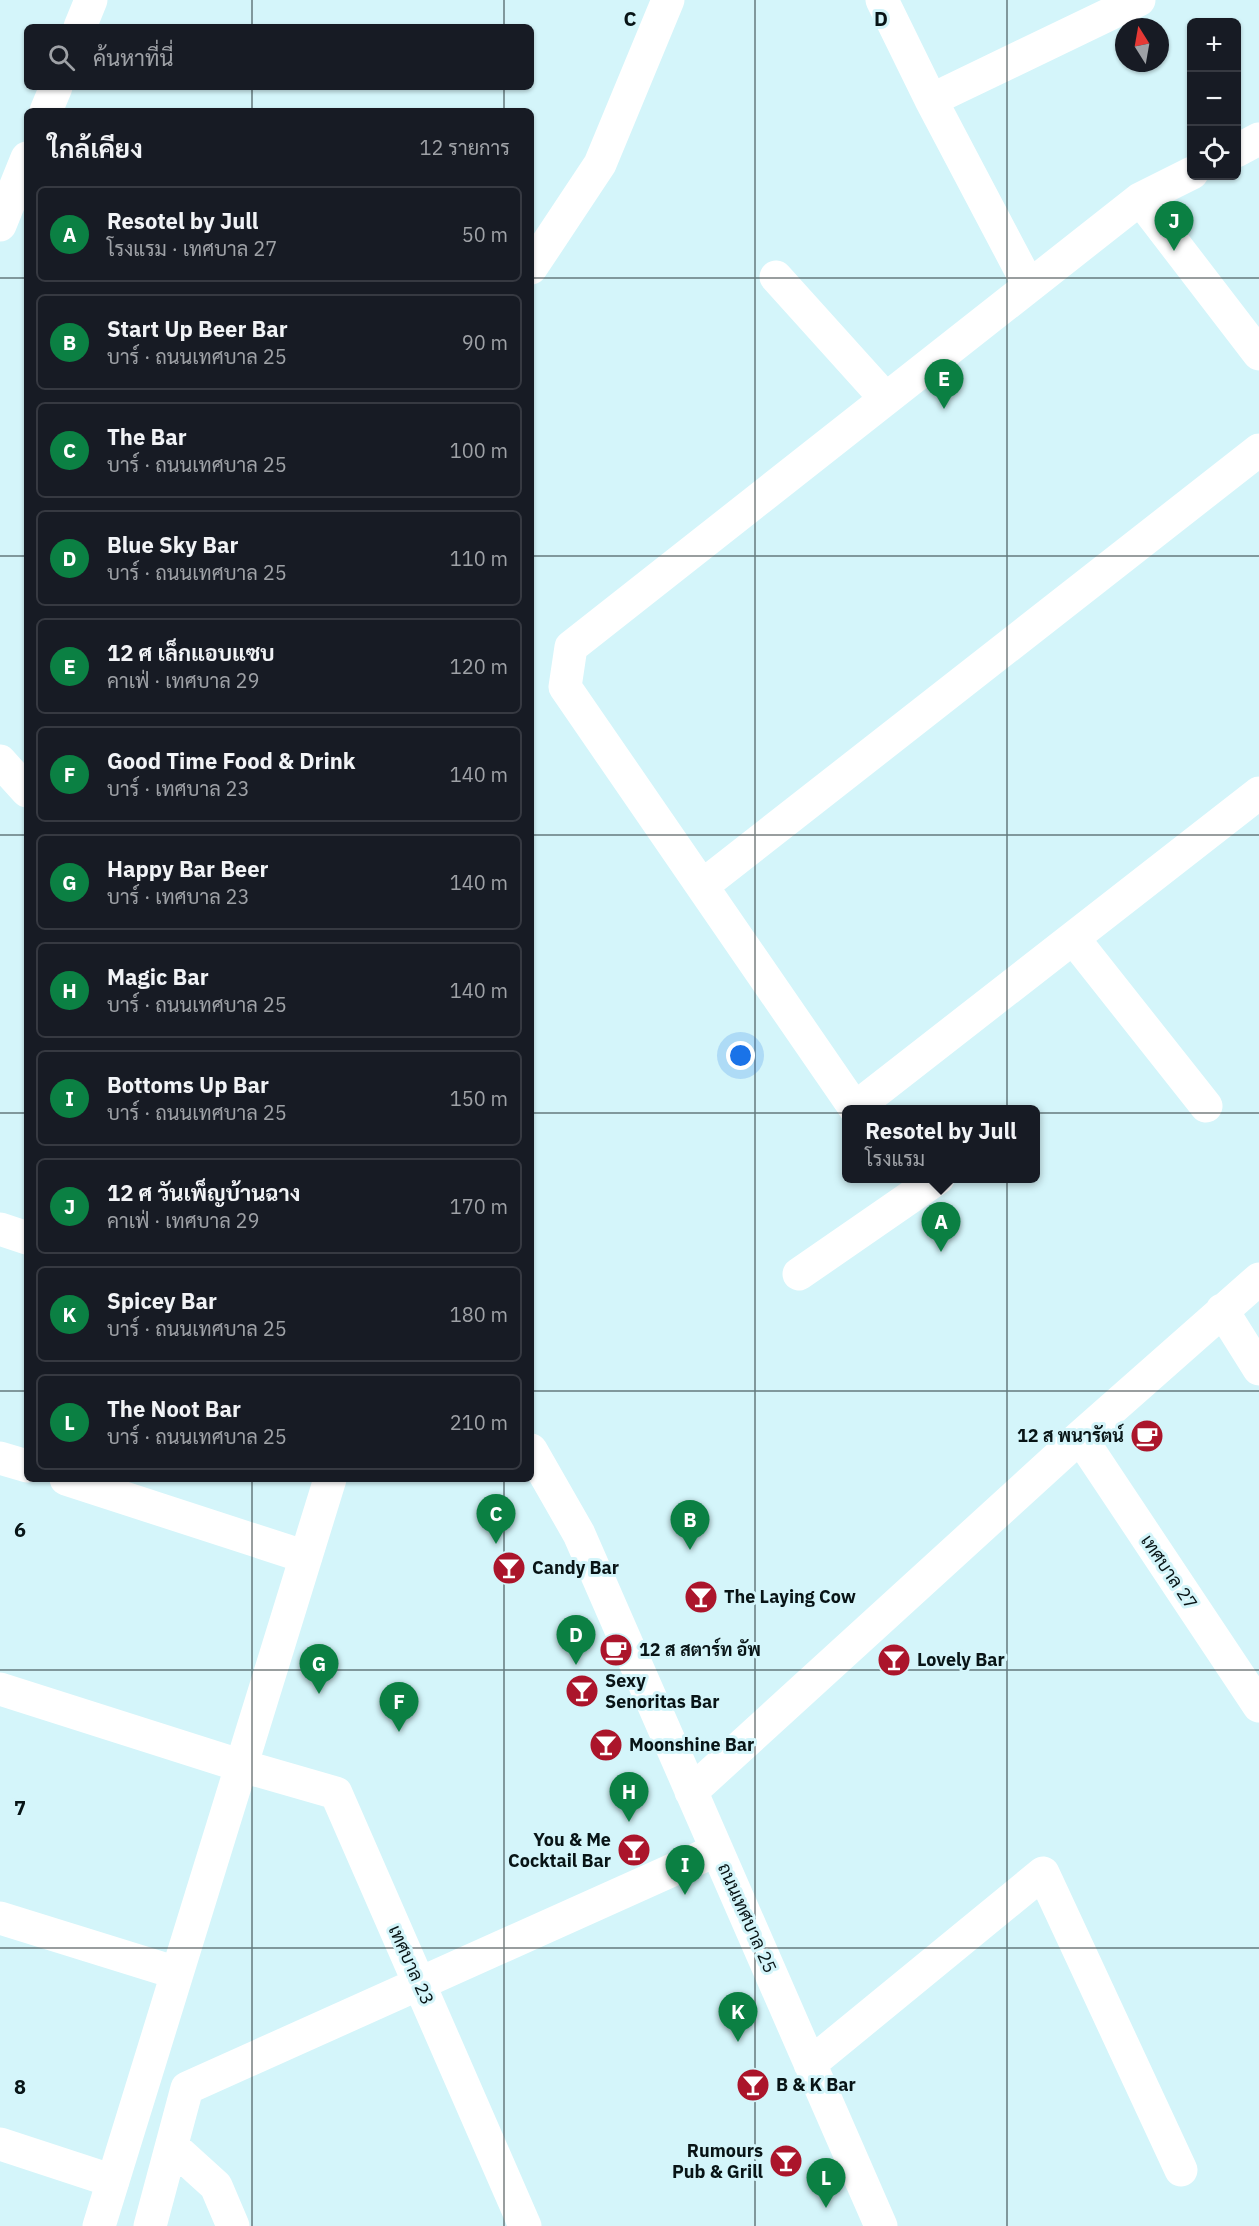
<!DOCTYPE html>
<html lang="th">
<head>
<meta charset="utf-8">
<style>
  body { margin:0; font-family:"IBM Plex Sans",Sarabun,sans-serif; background:#20242c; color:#f1f3f6 }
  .controls { position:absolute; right:18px; top:18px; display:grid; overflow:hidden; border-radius:9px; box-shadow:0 2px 4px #0004 }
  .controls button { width:54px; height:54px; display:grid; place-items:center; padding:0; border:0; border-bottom:2px solid #363941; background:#171b24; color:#f1f3f6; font:30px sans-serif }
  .compass { position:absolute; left:1115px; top:18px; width:54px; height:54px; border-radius:50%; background:#171b24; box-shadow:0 2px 4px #0004; rotate:349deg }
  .you { position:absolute; left:741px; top:1056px; width:21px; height:21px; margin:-15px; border:4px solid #fff; border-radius:50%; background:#1a73e8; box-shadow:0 0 0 9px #1a73e833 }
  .badge { display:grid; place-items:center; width:39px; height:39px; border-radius:50%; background:#0b8043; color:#fff; font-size:20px; font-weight:700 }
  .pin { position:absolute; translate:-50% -50px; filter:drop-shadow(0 2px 3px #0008) }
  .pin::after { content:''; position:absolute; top:32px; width:21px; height:18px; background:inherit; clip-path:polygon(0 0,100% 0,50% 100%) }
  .popup { position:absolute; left:842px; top:1105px; width:198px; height:78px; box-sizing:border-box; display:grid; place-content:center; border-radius:9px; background:#171b24; filter:drop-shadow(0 2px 4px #0005); font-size:20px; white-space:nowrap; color:#9ea1a6 }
  .popup b { font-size:22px; color:#f1f3f6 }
  .popup::after { content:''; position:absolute; left:50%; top:100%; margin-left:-12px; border:12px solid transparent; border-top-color:#171b24 }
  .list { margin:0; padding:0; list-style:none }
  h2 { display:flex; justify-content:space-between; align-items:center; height:78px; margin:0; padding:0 24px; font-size:26px }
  h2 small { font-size:20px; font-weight:400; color:#9ea1a6 }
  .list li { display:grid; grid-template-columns:39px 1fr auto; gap:18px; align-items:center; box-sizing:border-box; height:96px; margin:0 12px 12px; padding:0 12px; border:2px solid #363941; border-radius:9px }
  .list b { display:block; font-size:22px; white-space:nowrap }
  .list p { margin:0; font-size:20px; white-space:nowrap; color:#9ea1a6 }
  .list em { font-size:20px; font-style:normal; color:#9ea1a6 }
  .icon { flex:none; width:33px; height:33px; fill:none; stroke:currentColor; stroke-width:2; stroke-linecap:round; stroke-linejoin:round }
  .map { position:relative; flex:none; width:1259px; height:2226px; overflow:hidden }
  .search { position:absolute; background:#171b24; box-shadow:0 2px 4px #0004; left:24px; top:24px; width:510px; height:66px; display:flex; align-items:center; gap:15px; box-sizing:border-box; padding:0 21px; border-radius:9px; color:#9ea1a6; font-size:22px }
  .panel { position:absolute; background:#171b24; box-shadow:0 2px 4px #0004; left:24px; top:108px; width:510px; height:1374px; border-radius:9px }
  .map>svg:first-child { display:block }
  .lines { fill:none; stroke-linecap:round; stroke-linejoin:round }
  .street { stroke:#fff; stroke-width:33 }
  .grid { fill:none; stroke:#081416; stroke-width:1.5; stroke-opacity:0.55 }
  .labels { text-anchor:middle; stroke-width:6; stroke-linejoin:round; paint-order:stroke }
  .poi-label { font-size:18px; font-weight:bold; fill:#081416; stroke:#d4f5fa; text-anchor:start }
  .street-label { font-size:18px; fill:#081416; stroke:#d4f5fa }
  .grid-label { font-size:20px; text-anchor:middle; font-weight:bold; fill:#081416; stroke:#d4f5fa; stroke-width:6; stroke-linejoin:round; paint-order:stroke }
</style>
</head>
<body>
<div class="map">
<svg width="1259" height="2226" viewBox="0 0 1259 2226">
  <rect width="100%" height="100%" fill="#d4f5fa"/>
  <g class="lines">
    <path class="street" d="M 882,0 L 931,100 L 1029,286
      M 80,27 L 91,0
      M 931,100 L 1139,0
      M 46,111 L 56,87
      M 1236,151 L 1259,139
      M 1140,199 L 1259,354
      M 0,225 L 27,158
      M 531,268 L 600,164 L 668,0
      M 776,277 L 886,399
      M 0,761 L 27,791
      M 702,886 L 1259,450
      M 1073,938 L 1206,1106
      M 855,1108 L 1259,793
      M 856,1110 L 565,687 L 571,647 L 1140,199 L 1192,173
      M 0,1229 L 27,1238
      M 799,1274 L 938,1178
      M 1222,1310 L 1259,1369
      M 1080,1437 L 1259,1706
      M 531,1450 L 579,1534 L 881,2226
      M 0,1458 L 27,1466
      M 66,1479 L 306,1557
      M 0,1689 L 242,1766 L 336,1793 L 525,2226
      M 691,1792 L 1080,1437 L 1259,1279
      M 0,1918 L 177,1973
      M 810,2064 L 1043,1873 L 1181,2170
      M 0,2144 L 113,2181
      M 173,2147 L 216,2186 L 233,2226
      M 99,2226 L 330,1479
      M 150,2226 L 187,2088 L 717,1850"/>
  </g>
  <path class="grid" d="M 252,0 L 252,27M 504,0 L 504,27M 755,0 L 755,2226M 1007,0 L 1007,2226M 252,87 L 252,111M 504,87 L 504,111M 0,278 L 27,278M 531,278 L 1259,278M 0,556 L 27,556M 531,556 L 1259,556M 0,835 L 27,835M 531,835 L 1259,835M 0,1113 L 27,1113M 531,1113 L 1259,1113M 0,1391 L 27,1391M 531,1391 L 1259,1391M 252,1479 L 252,2226M 504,1479 L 504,2226M 0,1670 L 1259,1670M 0,1948 L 1259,1948"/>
  <defs>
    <g id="cafe-disc" transform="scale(1.725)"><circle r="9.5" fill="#ab152b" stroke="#d4f5fa"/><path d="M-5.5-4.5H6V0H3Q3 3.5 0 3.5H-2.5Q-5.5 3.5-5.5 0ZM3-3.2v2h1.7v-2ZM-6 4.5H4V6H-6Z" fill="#fff"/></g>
    <g id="bar-disc" transform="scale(1.725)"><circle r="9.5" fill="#ab152b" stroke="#d4f5fa"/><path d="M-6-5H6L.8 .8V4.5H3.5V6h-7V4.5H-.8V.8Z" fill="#fff"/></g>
  </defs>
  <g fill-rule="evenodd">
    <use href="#cafe-disc" x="1147" y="1436"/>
    <use href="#bar-disc" x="509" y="1568"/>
    <use href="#bar-disc" x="701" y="1597"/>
    <use href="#cafe-disc" x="616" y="1650"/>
    <use href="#bar-disc" x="894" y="1660"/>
    <use href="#bar-disc" x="582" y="1691"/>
    <use href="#bar-disc" x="606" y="1745"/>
    <use href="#bar-disc" x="634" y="1850"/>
    <use href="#bar-disc" x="753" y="2085"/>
    <use href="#bar-disc" x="786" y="2161"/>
  </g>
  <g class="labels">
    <g class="poi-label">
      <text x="1124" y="1442" text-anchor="end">12 ส พนารัตน์</text>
      <text x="532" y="1574">Candy Bar</text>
      <text x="724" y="1603">The Laying Cow</text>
      <text x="639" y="1656">12 ส สตาร์ท อัพ</text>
      <text x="917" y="1666">Lovely Bar</text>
      <text x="605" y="1687">Sexy<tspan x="605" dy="21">Senoritas Bar</tspan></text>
      <text x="629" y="1751">Moonshine Bar</text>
      <text x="611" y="1846" text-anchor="end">You &amp; Me<tspan x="611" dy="21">Cocktail Bar</tspan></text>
      <text x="776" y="2091">B &amp; K Bar</text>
      <text x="763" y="2157" text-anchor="end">Rumours<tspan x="763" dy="21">Pub &amp; Grill</tspan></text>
    </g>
    <g class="street-label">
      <text transform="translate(1169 1572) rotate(56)" y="6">เทศบาล 27</text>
      <text transform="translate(747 1918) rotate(66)" y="6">ถนนเทศบาล 25</text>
      <text transform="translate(411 1965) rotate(66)" y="6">เทศบาล 23</text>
    </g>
  </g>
  <g class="grid-label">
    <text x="630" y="26">C</text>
    <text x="881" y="26">D</text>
    <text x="20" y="1537">6</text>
    <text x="20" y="1815">7</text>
    <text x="20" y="2094">8</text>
  </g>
</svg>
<div class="controls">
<button>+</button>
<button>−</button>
<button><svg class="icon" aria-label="locate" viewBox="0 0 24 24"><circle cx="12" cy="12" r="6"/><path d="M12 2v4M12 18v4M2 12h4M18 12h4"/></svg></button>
</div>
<svg class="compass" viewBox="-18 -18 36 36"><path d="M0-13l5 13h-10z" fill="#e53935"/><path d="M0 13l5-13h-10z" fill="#9ea1a6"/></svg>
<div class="you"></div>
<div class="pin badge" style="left:941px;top:1252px">A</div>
<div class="popup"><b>Resotel by Jull</b>โรงแรม</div>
<div class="pin badge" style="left:690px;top:1550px">B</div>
<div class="pin badge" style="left:496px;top:1544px">C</div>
<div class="pin badge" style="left:576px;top:1665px">D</div>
<div class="pin badge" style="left:944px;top:409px">E</div>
<div class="pin badge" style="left:399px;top:1732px">F</div>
<div class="pin badge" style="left:319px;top:1694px">G</div>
<div class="pin badge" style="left:629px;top:1822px">H</div>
<div class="pin badge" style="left:685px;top:1895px">I</div>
<div class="pin badge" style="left:1174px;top:251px">J</div>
<div class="pin badge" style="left:738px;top:2042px">K</div>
<div class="pin badge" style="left:826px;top:2208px">L</div>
<div class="search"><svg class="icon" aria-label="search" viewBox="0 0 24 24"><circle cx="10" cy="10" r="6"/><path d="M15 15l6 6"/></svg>ค้นหาที่นี่</div>
<section class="panel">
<h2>ใกล้เคียง<small>12 รายการ</small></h2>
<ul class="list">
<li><span class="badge">A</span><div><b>Resotel by Jull</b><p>โรงแรม · เทศบาล 27</p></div><em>50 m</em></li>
<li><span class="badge">B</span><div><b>Start Up Beer Bar</b><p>บาร์ · ถนนเทศบาล 25</p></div><em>90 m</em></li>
<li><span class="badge">C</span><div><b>The Bar</b><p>บาร์ · ถนนเทศบาล 25</p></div><em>100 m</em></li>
<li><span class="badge">D</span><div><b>Blue Sky Bar</b><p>บาร์ · ถนนเทศบาล 25</p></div><em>110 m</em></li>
<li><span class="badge">E</span><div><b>12 ศ เล็กแอบแซบ</b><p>คาเฟ่ · เทศบาล 29</p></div><em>120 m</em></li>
<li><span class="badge">F</span><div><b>Good Time Food &amp; Drink</b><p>บาร์ · เทศบาล 23</p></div><em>140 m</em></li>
<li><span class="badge">G</span><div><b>Happy Bar Beer</b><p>บาร์ · เทศบาล 23</p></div><em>140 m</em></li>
<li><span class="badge">H</span><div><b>Magic Bar</b><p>บาร์ · ถนนเทศบาล 25</p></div><em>140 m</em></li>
<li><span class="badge">I</span><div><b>Bottoms Up Bar</b><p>บาร์ · ถนนเทศบาล 25</p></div><em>150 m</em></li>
<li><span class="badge">J</span><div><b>12 ศ วันเพ็ญบ้านฉาง</b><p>คาเฟ่ · เทศบาล 29</p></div><em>170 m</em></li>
<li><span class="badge">K</span><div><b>Spicey Bar</b><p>บาร์ · ถนนเทศบาล 25</p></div><em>180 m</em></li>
<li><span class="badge">L</span><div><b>The Noot Bar</b><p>บาร์ · ถนนเทศบาล 25</p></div><em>210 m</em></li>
</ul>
</section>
</div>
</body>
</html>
